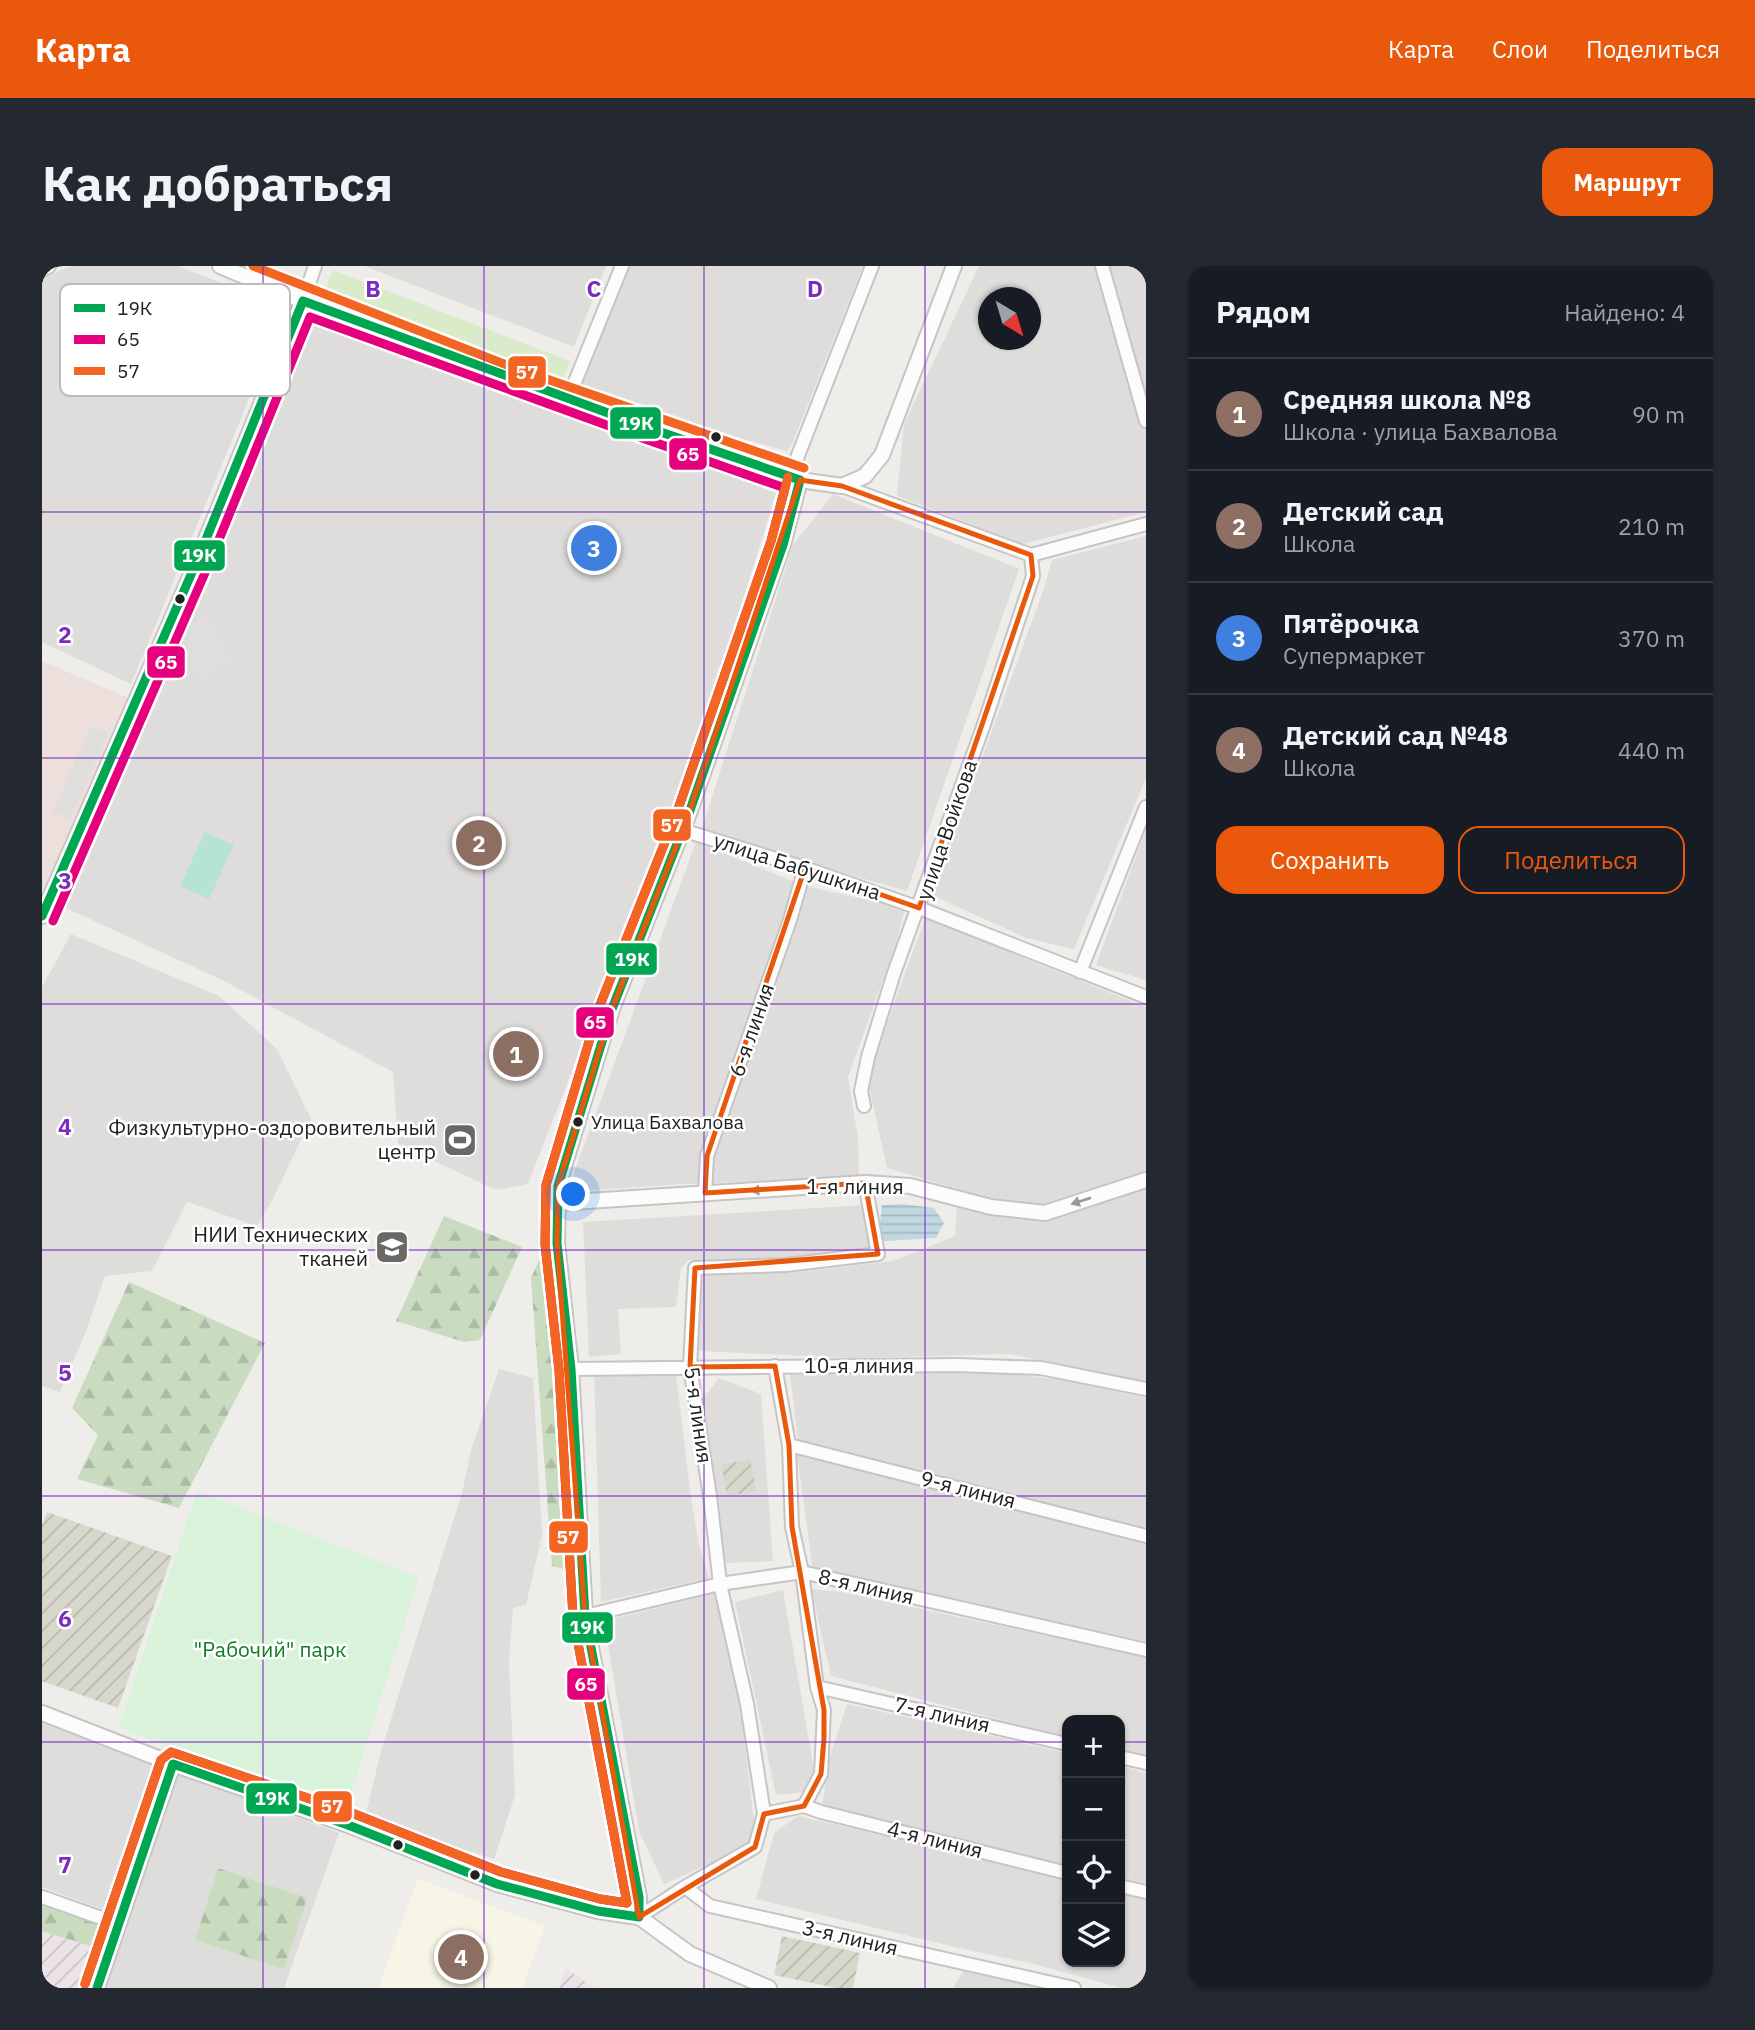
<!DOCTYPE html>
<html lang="ru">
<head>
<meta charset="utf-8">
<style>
  body { margin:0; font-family:"IBM Plex Sans",sans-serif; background:#242831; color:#f1f3f6 }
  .controls { position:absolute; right:21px; bottom:21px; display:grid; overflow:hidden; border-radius:14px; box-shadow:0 2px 5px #0004 }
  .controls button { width:63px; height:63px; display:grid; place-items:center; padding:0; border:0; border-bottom:2px solid #363941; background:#171b24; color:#f1f3f6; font:35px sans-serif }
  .compass { position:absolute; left:936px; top:21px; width:63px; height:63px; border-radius:50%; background:#171b24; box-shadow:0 2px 5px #0004; rotate:142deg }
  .you { position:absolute; left:532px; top:929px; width:24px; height:24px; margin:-18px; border:5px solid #fff; border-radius:50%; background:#1a73e8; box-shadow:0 0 0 10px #1a73e833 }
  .badge { display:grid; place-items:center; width:46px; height:46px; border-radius:50%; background:#ea580c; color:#fff; font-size:23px; font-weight:700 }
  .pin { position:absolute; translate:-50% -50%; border:4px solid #fff; box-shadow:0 2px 7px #0006 }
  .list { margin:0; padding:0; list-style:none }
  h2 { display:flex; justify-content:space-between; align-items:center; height:91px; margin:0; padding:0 28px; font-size:30px }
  h2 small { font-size:23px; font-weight:400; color:#9ea1a6 }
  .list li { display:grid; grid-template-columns:46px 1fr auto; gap:21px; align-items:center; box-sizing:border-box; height:112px; padding:0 28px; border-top:2px solid #363941 }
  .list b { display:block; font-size:26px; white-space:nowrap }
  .list p { margin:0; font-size:23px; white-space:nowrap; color:#9ea1a6 }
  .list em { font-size:23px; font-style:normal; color:#9ea1a6 }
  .actions { display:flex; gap:14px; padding:21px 28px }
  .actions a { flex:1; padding:16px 0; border:2px solid #ea580c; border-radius:21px; text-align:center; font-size:24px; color:#ea580c }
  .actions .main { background:#ea580c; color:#fff }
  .icon { flex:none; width:38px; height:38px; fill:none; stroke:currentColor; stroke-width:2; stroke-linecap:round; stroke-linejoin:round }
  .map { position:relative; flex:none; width:1104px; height:1722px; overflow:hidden; border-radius:21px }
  header { display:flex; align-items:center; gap:42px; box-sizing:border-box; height:98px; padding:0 35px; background:#ea580c; color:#fff }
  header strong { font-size:33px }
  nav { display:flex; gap:38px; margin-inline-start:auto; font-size:24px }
  .intro { display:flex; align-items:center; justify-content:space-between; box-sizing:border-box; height:168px; padding:0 42px }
  h1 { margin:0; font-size:49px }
  .button { padding:18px 32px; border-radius:21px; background:#ea580c; color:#fff; font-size:24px; font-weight:700 }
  main { display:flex; gap:42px; padding:0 42px }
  aside { flex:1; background:#171b24; border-radius:21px; box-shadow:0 2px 5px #0004 }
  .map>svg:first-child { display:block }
  .residential { fill:#dedddb; fill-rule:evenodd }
  .commercial { fill:#ecdfdc }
  .industrial { fill:url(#industrial-furrows) }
  .education { fill:#f7f6e6 }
  .construction { fill:url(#construction-furrows) }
  .grass { fill:#daebca }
  .forest { fill:url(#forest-firs) }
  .park { fill:#d9f3da }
  .pitch { fill:#b6e4d3 }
  .parking { fill:#dfdedd }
  .water { fill:url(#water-rules) }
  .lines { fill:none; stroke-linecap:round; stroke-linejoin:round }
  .minor-casing { stroke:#c6c5c4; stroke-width:16 }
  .tertiary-casing { stroke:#c6c5c4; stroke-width:18 }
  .minor { stroke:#fdfcfc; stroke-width:12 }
  .tertiary { stroke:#fdfcfc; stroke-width:14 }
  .bus-1-casing { stroke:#fff; stroke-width:14 }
  .bus-2-casing { stroke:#fff; stroke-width:14 }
  .bus-3-casing { stroke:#fff; stroke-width:14 }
  .bus-1 { stroke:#00a651; stroke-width:9 }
  .bus-2 { stroke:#e5007d; stroke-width:9 }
  .bus-3 { stroke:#f26522; stroke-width:9 }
  .oneway { fill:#9a9999 }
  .marked { fill:none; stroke:#e8590c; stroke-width:5; stroke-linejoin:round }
  .grid { fill:none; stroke:#7b2cbf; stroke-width:2; stroke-opacity:0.55 }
  .bus-dot { fill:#212121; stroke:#fff; stroke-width:2.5 }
  .labels { text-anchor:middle; stroke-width:5; stroke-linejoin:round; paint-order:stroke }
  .bus-label { font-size:19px; fill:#212121; stroke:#fff; text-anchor:start }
  .street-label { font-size:21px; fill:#212121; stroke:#fff }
  .poi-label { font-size:21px; fill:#212121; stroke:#fff; text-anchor:end }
  .park-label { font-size:21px; fill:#0f7e1e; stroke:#fff }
  .key { fill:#fff; stroke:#bcbcbc; stroke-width:2 }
  .key-label { font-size:19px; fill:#212121 }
  .grid-label { font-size:23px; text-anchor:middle; font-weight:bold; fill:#7b2cbf; stroke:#fff; stroke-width:5; stroke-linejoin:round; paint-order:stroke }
  .line-badge { stroke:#fff; stroke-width:2.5 }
  .badge-label { font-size:19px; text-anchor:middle; font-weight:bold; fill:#fff }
</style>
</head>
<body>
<header>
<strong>Карта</strong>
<nav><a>Карта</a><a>Слои</a><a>Поделиться</a></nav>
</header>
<div class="intro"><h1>Как добраться</h1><a class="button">Маршрут</a></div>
<main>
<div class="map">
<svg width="1104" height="1722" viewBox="0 0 1104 1722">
  <defs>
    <pattern id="industrial-furrows" width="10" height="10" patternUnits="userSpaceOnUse" patternTransform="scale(1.75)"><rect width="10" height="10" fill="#ece3e8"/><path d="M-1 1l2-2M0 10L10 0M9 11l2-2" fill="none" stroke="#cac2c7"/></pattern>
    <pattern id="construction-furrows" width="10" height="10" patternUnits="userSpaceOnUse" patternTransform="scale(1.75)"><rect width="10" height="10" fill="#d7d7cc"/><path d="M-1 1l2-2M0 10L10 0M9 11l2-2" fill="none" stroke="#b8b8af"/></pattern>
    <pattern id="forest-firs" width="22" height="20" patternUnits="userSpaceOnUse" patternTransform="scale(1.75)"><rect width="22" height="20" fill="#c9dcc0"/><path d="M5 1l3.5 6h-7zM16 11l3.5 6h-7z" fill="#acbca5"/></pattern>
    <pattern id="water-rules" width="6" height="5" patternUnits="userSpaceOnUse" patternTransform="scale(1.75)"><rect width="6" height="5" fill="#bfd8e1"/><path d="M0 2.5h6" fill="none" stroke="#a4b9c1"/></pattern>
  </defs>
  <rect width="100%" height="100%" fill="#efedea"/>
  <path class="residential" d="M 35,0 L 136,0 L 242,42 L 196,160 L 89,418 L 0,376 L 0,13 L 26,1 Z
    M 322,0 L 564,0 L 532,81 Z
    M 585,0 L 821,0 L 751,176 L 745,185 L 531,127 Z
    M 937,0 L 1104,0 L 1104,246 L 981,278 L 855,230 L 862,158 ZM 946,32 L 988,32 L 988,74 L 946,74 Z
    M 263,55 L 734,227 L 656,480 L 486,918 L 454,924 L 356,878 L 351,806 L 182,715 L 24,642 L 170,295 L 223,151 Z
    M 791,228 L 977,303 L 865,625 L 695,577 L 660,562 L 751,279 Z
    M 1104,270 L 1104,512 L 1032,683 L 984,672 L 890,629 L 1001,325 L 1010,294 Z
    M 1104,563 L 1104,714 L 1054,699 Z
    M 654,576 L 763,620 L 863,642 L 854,678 L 806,811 L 816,872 L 817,911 L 644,918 L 535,925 L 532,907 Z
    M 884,650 L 986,694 L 1104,741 L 1104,1117 L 968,1088 L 810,1092 L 655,1085 L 661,1006 L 748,1007 L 851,995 L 913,970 L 916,923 L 845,902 L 825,811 Z
    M 29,668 L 177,730 L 235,783 L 269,853 L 230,935 L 215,960 L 145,936 L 110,1005 L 63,1010 L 44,1065 L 18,1126 L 0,1120 L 0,721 Z
    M 824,939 L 828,983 L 736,992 L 730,996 L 646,994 L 639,1002 L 634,1041 L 576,1043 L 579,1088 L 547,1091 L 541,956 Z
    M 457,1103 L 491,1112 L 500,1269 L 484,1339 L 471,1342 L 467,1396 L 473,1529 L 452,1593 L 323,1552 L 339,1485 L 420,1227 L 429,1184 Z
    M 935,1105 L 961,1106 L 1042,1117 L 1104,1132 L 1104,1262 L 1031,1246 L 756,1174 L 748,1109 Z
    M 552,1107 L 634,1108 L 649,1232 L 657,1279 L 667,1312 L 559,1336 Z
    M 677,1112 L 719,1128 L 731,1295 L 683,1297 L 660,1134 Z
    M 755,1188 L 1104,1278 L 1104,1375 L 771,1306 Z
    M 769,1323 L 800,1326 L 1104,1391 L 1104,1492 L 1078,1485 L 1078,1454 L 1025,1454 L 1025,1471 L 789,1410 Z
    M 741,1324 L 773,1510 L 764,1526 L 734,1529 L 693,1336 Z
    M 674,1327 L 695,1412 L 714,1572 L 708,1580 L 622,1618 L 597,1565 L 562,1355 Z
    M 805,1438 L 1025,1487 L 1025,1601 L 780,1541 L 787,1493 Z
    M 0,1457 L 121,1504 L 70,1647 L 0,1621 Z
    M 1078,1500 L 1104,1507 L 1104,1617 L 1078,1611 Z
    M 135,1507 L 297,1567 L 242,1722 L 64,1722 Z
    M 756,1550 L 1025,1612 L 1025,1696 L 1078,1696 L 1078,1625 L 1104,1632 L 1104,1722 L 1079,1722 L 988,1697 L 913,1681 L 714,1633 L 732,1567 Z
    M 925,1699 L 1008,1722 L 911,1722 Z"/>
  <path class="commercial" d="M 0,395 L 91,434 L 0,643 Z"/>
  <path class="industrial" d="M 0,1665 L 52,1681 L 40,1722 L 0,1722 Z
    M 523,1702 L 553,1722 L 517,1722 Z"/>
  <path class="education" d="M 376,1613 L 503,1660 L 480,1722 L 336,1722 Z"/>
  <path class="construction" d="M 708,1193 L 714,1225 L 685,1230 L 679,1199 Z
    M 5,1246 L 130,1290 L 76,1442 L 0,1415 L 0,1260 Z
    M 740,1670 L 818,1687 L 811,1722 L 794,1722 L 732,1709 Z"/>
  <path class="grass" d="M 291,4 L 528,95 L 518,121 L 281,29 Z"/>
  <path class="forest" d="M 402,950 L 480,981 L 438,1074 L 422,1076 L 354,1055 Z
    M 507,972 L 527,1304 L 510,1300 L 489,1012 Z
    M 87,1016 L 223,1077 L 137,1242 L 35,1213 L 56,1169 L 30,1142 Z
    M 176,1602 L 265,1632 L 242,1703 L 153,1674 Z
    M 0,1633 L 63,1653 L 52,1681 L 0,1665 Z"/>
  <path class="park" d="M 155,1225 L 377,1311 L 303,1546 L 77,1462 Z"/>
  <path class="pitch" d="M 163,566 L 192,579 L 167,633 L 138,620 Z"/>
  <path class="parking" d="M 158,348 L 167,354 L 192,396 L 176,401 L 169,415 L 135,402 Z
    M 49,461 L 66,467 L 28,553 L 11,545 Z"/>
  <path class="water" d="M 860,938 L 892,942 L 902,957 L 894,972 L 841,975 L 838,956 L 840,939 Z"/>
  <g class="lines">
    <g class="minor-casing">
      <path id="minor" d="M 1060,0 L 1104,155
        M 261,35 L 273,0
        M 526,133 L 580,0
        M 748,210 L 830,0
        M 800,220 L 989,289 L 1104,258
        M 640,564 L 763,602 L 877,642 L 1104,731
        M 1038,706 L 1104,541
        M 822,840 L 819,825 L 826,791 L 852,707 L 941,461 L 991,310 L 989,289
        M 663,927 L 665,890 L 748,654 L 763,602
        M 529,1103 L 915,1099 L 999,1102 L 1104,1123
        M 747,1179 L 1104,1270
        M 543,1350 L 678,1318 L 760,1306 L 1104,1384
        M 775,1421 L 1025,1478
        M 1078,1491 L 1104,1497
        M 762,1540 L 779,1546 L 1025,1607
        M 722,1548 L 705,1438 L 678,1318 L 668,1230 L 648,1101 L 653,1002 L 744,999 L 836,988 L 823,917
        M 1078,1620 L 1104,1626
        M 643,1621 L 713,1581 L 722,1548 L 762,1540 L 779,1508 L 782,1444 L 775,1421 L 760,1306 L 750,1261 L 747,1179 L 733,1100
        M 0,1631 L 76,1658
        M 597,1651 L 643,1621 L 668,1640 L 1032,1722"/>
    </g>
    <g class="tertiary-casing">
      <path id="tertiary" d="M 178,0 L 261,35 L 507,126 L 758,214 L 800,220 L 823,210 L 840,189 L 912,0
        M 0,3 L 6,0
        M 0,650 L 158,288 L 261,35
        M 515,937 L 823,917 L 868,920 L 949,941 L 1003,947 L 1104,914
        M 0,1447 L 131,1498 L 306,1559 L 455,1618 L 556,1645 L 597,1651 L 648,1688 L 727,1722
        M 597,1651 L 597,1631 L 543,1350 L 529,1103 L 515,977 L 516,920 L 570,743 L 646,550 L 741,279 L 758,214
        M 55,1722 L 131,1498"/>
    </g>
    <use href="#minor" class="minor"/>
    <use href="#tertiary" class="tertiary"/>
    <g class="bus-1-casing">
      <path id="bus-1" d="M 0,650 L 158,288 L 261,35 L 607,162 L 758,214 L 741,279 L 646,550 L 570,743 L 516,920 L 515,977 L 529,1103 L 543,1350 L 597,1631 L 597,1651 L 556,1645 L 455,1618 L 306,1559 L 131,1498 L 55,1722"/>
    </g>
    <g class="bus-2-casing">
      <path id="bus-2" d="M 11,655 L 169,293 L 268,51 L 603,173 L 743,222 L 729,275 L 635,546 L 558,739 L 504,919 L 503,978 L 517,1104 L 531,1351 L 585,1637 L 558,1633 L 459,1606 L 310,1547 L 129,1486 L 119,1494 L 43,1718"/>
    </g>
    <g class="bus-3-casing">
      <path id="bus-3" d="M 211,0 L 470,101 L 762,202
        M 43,1718 L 119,1494 L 129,1486 L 310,1547 L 459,1606 L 558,1633 L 585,1637 L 531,1351 L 517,1104 L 503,978 L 504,919 L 558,739 L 635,546 L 729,275 L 746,211"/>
    </g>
    <use href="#bus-1" class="bus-1"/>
    <use href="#bus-2" class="bus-2"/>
    <use href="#bus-3" class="bus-3"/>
  </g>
  <defs><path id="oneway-solid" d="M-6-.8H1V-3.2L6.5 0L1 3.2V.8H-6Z" transform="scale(1.75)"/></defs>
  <g class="oneway">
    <use href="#oneway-solid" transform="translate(719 924) rotate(176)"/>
    <use href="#oneway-solid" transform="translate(1039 935) rotate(162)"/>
  </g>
  <path class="marked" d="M 758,214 L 800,220 L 989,289 L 991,310 L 877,642 L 763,602 L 665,890 L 663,927 L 823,917 L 836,988 L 653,1002 L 648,1101 L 733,1100 L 747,1179 L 750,1261 L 782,1444 L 782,1473 L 779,1508 L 762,1540 L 722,1548 L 713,1581 L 597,1651 L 543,1350 L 515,977 L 516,920 L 570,743 L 646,550 Z"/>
  <path class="grid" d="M 221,0 L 221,1722M 442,0 L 442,1722M 662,0 L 662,1722M 883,0 L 883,1722M 0,246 L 1104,246M 0,492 L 1104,492M 0,738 L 1104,738M 0,984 L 1104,984M 0,1230 L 1104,1230M 0,1476 L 1025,1476M 1078,1476 L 1104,1476"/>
  <defs>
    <g id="stadium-square" transform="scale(1.75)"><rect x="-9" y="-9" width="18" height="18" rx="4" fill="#696867" stroke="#fff"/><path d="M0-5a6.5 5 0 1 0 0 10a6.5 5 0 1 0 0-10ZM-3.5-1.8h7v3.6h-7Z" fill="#fff"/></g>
    <g id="university-square" transform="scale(1.75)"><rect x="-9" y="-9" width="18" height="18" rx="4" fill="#696867" stroke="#fff"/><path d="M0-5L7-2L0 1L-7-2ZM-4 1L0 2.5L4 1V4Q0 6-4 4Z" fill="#fff"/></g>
  </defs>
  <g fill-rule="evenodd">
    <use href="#stadium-square" x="418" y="874"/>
    <use href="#university-square" x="350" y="981"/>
  </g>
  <g class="bus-dot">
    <circle cx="674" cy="171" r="6"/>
    <circle cx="138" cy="333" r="6"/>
    <circle cx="536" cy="856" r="6"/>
    <circle cx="356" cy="1579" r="6"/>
    <circle cx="433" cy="1609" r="6"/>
  </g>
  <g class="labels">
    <g class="bus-label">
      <text x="549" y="863">Улица Бахвалова</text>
    </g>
    <g class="street-label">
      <text transform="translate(905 564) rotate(-71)" y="7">улица Войкова</text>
      <text transform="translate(755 601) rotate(18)" y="7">улица Бабушкина</text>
      <text transform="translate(710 764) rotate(-71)" y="7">6-я линия</text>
      <text x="813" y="928">1-я линия</text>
      <text x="817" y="1107">10-я линия</text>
      <text transform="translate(656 1149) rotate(82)" y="7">5-я линия</text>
      <text transform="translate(926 1224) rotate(14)" y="7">9-я линия</text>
      <text transform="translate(824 1321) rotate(13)" y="7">8-я линия</text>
      <text transform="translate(900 1449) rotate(13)" y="7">7-я линия</text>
      <text transform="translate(893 1574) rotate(14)" y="7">4-я линия</text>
      <text transform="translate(808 1672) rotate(13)" y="7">3-я линия</text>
    </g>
    <g class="poi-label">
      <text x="394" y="869">Физкультурно-оздоровительный<tspan x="394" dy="24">центр</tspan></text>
      <text x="326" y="976">НИИ Технических<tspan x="326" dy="24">тканей</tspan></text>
    </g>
    <g class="park-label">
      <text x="228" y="1391">"Рабочий" парк</text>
    </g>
  </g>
  <rect x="18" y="18" width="230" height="112" rx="10" class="key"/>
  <rect x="32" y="38" width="31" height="8" fill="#00a651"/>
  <rect x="32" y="69" width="31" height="9" fill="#e5007d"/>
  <rect x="32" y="101" width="31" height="8" fill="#f26522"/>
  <g class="key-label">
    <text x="75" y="49">19К</text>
    <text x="75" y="80">65</text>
    <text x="75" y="112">57</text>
  </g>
  <g class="grid-label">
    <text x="331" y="31">B</text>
    <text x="552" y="31">C</text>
    <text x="773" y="31">D</text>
    <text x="23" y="377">2</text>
    <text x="23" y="623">3</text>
    <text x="23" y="869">4</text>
    <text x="23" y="1115">5</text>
    <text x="23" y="1361">6</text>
    <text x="23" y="1607">7</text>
  </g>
  <g class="line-badge">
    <rect x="465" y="89" width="40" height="34" rx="7" fill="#f26522"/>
    <rect x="567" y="140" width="53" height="34" rx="7" fill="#00a651"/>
    <rect x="626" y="171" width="40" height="34" rx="7" fill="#e5007d"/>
    <rect x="131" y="273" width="53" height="33" rx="7" fill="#00a651"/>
    <rect x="104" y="379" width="40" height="34" rx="7" fill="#e5007d"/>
    <rect x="610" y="542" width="40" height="34" rx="7" fill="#f26522"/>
    <rect x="563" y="676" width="53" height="34" rx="7" fill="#00a651"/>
    <rect x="533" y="740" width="40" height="33" rx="7" fill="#e5007d"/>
    <rect x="506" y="1254" width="41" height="34" rx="7" fill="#f26522"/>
    <rect x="519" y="1345" width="53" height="33" rx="7" fill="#00a651"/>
    <rect x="524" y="1401" width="40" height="34" rx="7" fill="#e5007d"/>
    <rect x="203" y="1516" width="53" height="33" rx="7" fill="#00a651"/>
    <rect x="270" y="1524" width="41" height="33" rx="7" fill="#f26522"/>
  </g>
  <g class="badge-label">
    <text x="485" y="113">57</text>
    <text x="594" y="164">19К</text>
    <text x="646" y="195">65</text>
    <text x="157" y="296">19К</text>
    <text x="124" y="403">65</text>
    <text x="630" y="566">57</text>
    <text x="590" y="700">19К</text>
    <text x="553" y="763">65</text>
    <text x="526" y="1278">57</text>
    <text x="545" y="1368">19К</text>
    <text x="544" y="1425">65</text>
    <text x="230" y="1539">19К</text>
    <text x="290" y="1547">57</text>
  </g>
</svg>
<div class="controls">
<button>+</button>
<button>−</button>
<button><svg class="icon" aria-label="locate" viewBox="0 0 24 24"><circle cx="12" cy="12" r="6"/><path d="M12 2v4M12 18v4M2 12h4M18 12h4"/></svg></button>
<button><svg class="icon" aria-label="layers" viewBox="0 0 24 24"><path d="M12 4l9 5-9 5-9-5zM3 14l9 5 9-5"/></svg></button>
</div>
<svg class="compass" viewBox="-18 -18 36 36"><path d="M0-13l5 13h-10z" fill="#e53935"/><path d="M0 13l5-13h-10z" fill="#9ea1a6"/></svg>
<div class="you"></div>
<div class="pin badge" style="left:474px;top:788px;background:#8d6e63">1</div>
<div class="pin badge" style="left:437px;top:577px;background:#8d6e63">2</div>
<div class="pin badge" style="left:552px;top:282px;background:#3f7fe0">3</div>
<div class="pin badge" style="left:419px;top:1691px;background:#8d6e63">4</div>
</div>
<aside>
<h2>Рядом<small>Найдено: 4</small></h2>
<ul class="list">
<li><span class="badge" style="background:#8d6e63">1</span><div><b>Средняя школа №8</b><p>Школа · улица Бахвалова</p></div><em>90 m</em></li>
<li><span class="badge" style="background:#8d6e63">2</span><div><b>Детский сад</b><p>Школа</p></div><em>210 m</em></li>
<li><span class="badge" style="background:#3f7fe0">3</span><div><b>Пятёрочка</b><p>Супермаркет</p></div><em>370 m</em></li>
<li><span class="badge" style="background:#8d6e63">4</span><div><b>Детский сад №48</b><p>Школа</p></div><em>440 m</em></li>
</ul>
<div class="actions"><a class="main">Сохранить</a><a>Поделиться</a></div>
</aside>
</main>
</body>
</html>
